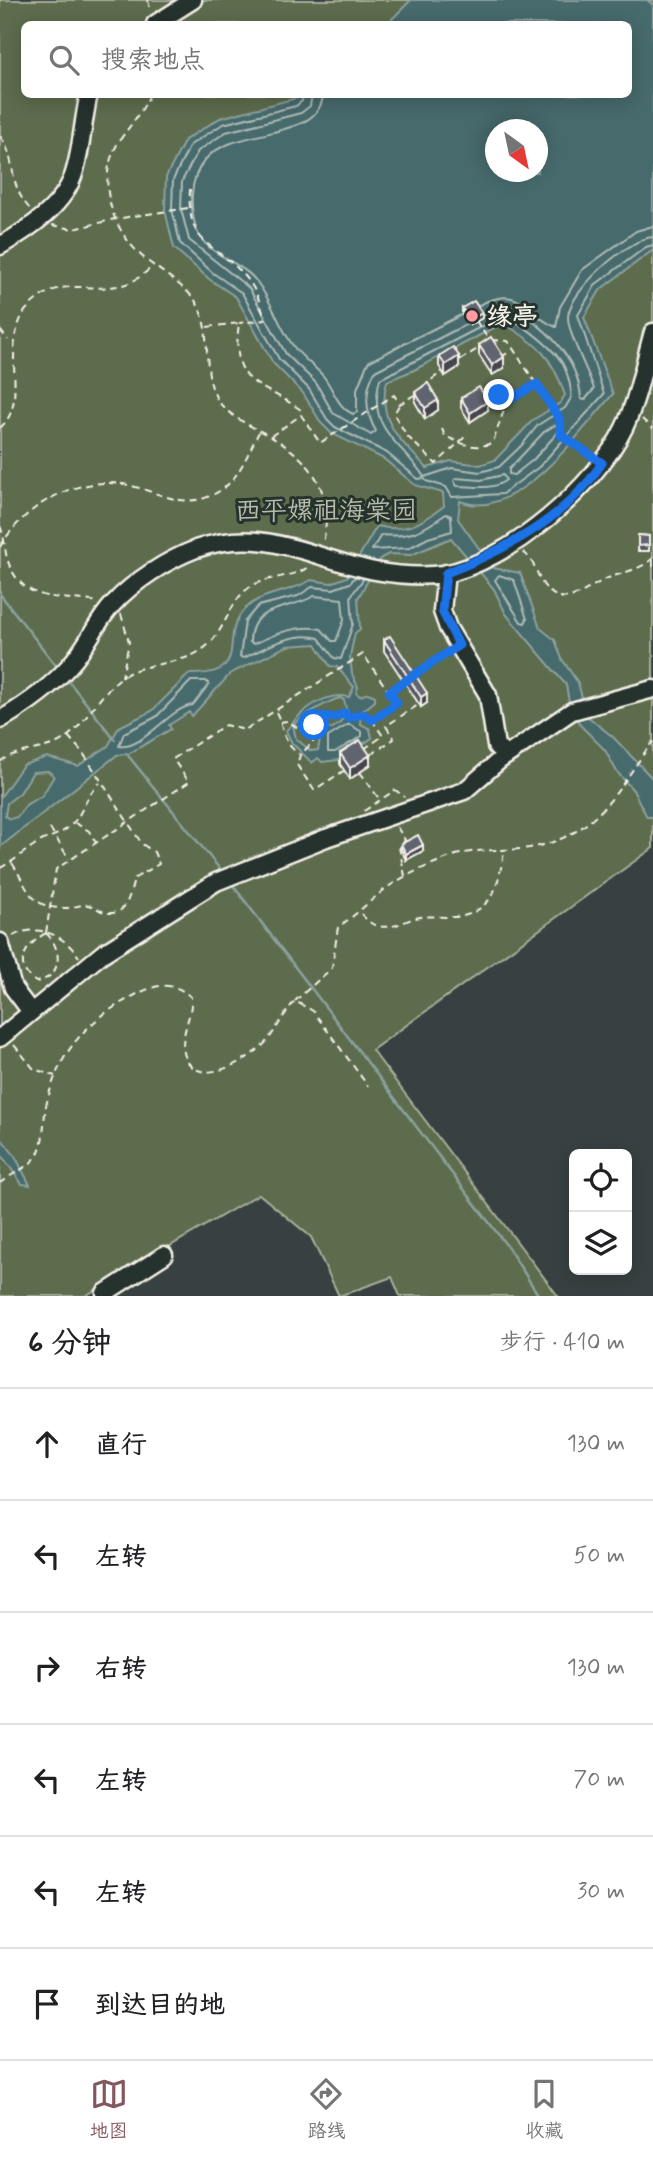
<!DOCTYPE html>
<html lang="zh">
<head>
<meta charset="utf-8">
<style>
  body { margin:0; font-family:Mynerve,"LXGW WenKai TC",sans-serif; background:#f2f2f2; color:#202124 }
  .controls { position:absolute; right:21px; bottom:21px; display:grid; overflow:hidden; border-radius:10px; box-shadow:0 4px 18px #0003 }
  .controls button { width:63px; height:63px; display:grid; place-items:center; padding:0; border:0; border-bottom:2px solid #e0e0e0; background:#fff; color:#202124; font:35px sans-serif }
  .compass { position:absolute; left:485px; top:119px; width:63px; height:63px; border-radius:50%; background:#fff; box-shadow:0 4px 18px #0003; rotate:147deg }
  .stop { position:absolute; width:21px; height:21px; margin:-16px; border:5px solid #1a73e8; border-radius:50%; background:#fff }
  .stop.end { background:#1a73e8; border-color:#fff; box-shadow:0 2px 7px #0008 }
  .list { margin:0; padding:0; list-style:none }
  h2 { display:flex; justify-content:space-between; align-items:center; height:91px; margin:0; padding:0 28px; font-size:30px }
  h2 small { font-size:23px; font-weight:400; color:#757577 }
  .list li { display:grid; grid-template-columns:46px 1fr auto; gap:21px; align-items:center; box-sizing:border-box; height:112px; padding:0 28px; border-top:2px solid #e0e0e0 }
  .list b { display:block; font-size:26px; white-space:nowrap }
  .list em { font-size:23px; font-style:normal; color:#757577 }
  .icon { flex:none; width:38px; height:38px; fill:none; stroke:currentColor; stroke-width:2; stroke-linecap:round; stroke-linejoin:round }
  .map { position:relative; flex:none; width:653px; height:1296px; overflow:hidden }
  .search { position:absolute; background:#fff; box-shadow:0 4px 18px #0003; left:21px; right:21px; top:21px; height:77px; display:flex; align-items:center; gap:18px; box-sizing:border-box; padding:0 24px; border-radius:10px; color:#757577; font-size:26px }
  .sheet { height:763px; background:#fff }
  nav { display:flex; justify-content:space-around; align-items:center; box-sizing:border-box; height:98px; border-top:2px solid #e0e0e0; background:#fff; font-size:19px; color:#757577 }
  nav a { display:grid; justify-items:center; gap:4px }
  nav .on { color:#84575d }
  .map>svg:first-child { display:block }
  .green { fill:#5d6c4e; stroke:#a8ae9b; stroke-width:2; fill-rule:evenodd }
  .water { fill:#476b6c; stroke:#8ca19e; stroke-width:2; fill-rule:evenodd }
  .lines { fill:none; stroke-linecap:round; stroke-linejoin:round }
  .shore { stroke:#afbbb6; stroke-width:2 }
  .stream { stroke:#8ca19e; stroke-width:2.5 }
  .minor-casing { stroke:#f4f1e8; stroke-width:21 }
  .path { stroke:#f4f1e8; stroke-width:2; stroke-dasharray:7 5; stroke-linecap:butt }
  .minor { stroke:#26332d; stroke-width:16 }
  .wall { fill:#535560; stroke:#f4f1e8; stroke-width:2 }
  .shaded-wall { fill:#44454e; stroke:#f4f1e8; stroke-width:2 }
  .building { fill:#616370; stroke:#f4f1e8; stroke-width:2 }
  .route { stroke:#1a73e8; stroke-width:9 }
  .poi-dot { fill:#ff9aa2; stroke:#26332d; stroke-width:2.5 }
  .labels { text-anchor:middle; stroke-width:6; stroke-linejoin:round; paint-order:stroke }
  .poi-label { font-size:26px; font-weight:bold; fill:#f4f1e8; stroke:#26332d; text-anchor:start }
  .park-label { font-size:26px; fill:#b8bcaa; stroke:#26332d }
</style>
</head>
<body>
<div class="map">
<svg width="653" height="1296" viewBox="0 0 653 1296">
  <rect width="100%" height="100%" fill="#384141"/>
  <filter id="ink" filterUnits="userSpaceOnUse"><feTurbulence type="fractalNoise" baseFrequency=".0143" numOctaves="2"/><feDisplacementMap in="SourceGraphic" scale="14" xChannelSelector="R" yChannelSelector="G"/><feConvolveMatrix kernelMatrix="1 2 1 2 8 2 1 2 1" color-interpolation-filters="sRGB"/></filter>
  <g filter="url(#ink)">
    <path class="green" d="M 0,0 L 653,0 L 653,848 L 372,1050 L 558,1296 L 400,1296 L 392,1277 L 339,1296 L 311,1237 L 259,1194 L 85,1296 L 0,1296 ZM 24,24 L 628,24 L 628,94 L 24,94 ZM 496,130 L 538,130 L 538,172 L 496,172 Z"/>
    <path class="water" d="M 411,0 L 647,0 L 653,5 L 653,250 L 601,289 L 584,317 L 613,394 C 581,430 516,524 460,501 L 458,519 L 493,568 L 520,573 L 540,628 L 555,640 L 562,659 L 578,683 L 587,716 L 613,737 L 653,779 L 653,817 L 647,817 L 633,790 L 617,772 L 605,750 L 580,725 L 569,702 L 566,685 L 506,614 L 494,589 L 451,538 L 411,555 L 389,554 L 381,558 L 358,598 L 360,629 L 355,633 L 350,656 L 352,674 L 358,687 L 356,693 L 360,696 L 368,693 L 375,696 L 375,701 L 359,714 L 361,724 L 370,729 L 372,738 L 338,760 L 322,762 L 318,758 L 312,763 L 292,743 L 286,731 C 300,711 325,691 349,697 L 354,687 L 337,667 L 330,666 L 316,644 L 287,646 L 231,673 L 192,716 L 189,712 L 169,725 L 171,729 L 128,754 L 117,755 L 0,847 L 0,798 L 23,765 L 47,757 L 78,766 L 108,746 L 119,727 L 152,711 L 189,674 C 250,675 221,642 240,615 C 258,590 287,595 311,580 L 331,583 L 347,577 L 377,526 C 406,533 420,524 444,506 L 443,493 L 415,485 L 384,459 L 331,433 L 321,423 L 303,393 L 273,363 L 236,297 L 209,279 L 174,248 L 165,210 L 166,177 L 185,140 L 220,118 L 293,99 L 301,95 L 628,94 L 628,24 L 387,24 ZM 496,130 L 538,130 L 538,172 L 496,172 ZM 503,323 C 538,344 552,356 565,395 L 560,403 L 533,420 L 495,460 L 480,465 L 451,461 L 427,468 C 401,441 376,421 387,381 L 414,370 ZM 340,698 L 344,700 L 347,712 L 340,723 L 331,729 L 322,727 L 318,750 L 311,751 L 296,739 L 293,725 C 301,717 328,701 340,698 ZM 48,771 L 54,776 L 42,796 L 27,804 L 17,817 L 10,819 L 5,816 L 7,803 L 20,793 L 33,772 Z
      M 0,1137 L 15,1156 L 30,1185 L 22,1184 L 0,1153 Z"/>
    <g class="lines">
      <path class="shore" d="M 303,94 L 302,101 L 296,106 L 223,124 L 190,145 L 173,180 L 172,209 L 180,243 L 213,273 L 242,293 L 279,359 L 309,389 L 327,419 L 335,427 L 387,453 L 418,479 L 424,478 L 426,481 L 446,487 L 452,497 L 502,494 L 539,467 L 604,394 L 578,315 L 596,284 L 646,247 L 653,245
        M 312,94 L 310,106 L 301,113 L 226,132 L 198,151 L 182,181 L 181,209 L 189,240 L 249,288 L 286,354 L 316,383 L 333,413 L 371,435 L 376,431 C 365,413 364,390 375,371 L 467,324
        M 323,94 C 321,142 231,126 205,160 C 189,179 189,208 197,231 C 206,255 243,262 257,282 C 272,301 279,327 294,347 C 302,358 315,366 324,377 C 334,390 337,407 353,414 L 357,412 L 357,389 L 368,362 L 461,315
        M 479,305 C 523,283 524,314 556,327 L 560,307 L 582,270 L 636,231 L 653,226
        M 483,315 L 507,308 C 543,321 579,359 581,399 L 585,400 L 594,389 C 588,371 568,334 568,317 C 569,291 629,238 653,237
        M 500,317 C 515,315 552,348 561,361 C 567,370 572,389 571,398 L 565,408 L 538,425 L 522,445 L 499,467 L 480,472 L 452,468 L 424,477 C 401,441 366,430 380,379 Z
        M 555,425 L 559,426 L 560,430 L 533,460 L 514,475 L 509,474 L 509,469 L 544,432 Z
        M 503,475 L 506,480 C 492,491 474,486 457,486 L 454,481 L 456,478 L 481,480 Z
        M 446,514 L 451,516 L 452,531 L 428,538 L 409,548 L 372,550 L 381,535 C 410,538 422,531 446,514 Z
        M 499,575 L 514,580 L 527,619 L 525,623 L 521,622 L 495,580 Z
        M 356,576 L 350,583 L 333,589 L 312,587 L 298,596 L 258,606 L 245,621 L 240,657 L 244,658 C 266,647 294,631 319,638 L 334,658 L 341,659 L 353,624 L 351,596 L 364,578
        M 314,596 L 342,599 L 344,620 L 336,641 L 332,641 L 321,629 C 297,624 275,634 254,644 L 250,642 C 250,604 289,611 314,596 Z
        M 191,681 L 206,681 L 209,684 L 193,705 C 168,708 144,750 119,746 L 124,733 L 156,717 Z
        M 349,724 L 362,732 L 362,736 L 335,752 L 328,752 L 328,737 Z"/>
      <path class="stream" d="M 0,594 L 58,668
        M 67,679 L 115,740
        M 126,753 L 223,873
        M 232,884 L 507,1246 L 539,1296"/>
      <g class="minor-casing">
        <path id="minor" d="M 155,24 L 193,0
          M 0,246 C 29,229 66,205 75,170 C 82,146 83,119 89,94
          M 446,573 L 442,611 L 448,628 L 488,695 L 496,746 L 506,756
          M 0,720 C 24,706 52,686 70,665 C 87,647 96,622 113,604 C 134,581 167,560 196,549 C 264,525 311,558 375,571 C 397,575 422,577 444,574 C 507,563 597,485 624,428 C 638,399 644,363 653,332
          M 0,942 L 13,988 L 31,1012
          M 0,1038 L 102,954 L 216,882 L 326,838 L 464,791 L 500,760 L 572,711 L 653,689
          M 107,1296 L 105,1293 L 164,1255"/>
      </g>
      <path class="path" d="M 148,0 L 150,10
        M 150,94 C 142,113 129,126 118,143 C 95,181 112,231 144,258 C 157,269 188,288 196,302 C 214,332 200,369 217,399 C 227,415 248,425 264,433 C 310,457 335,489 323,543
        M 0,136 C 18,159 6,184 31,210
        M 190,189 C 186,247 214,241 245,276 C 256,288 261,305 265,320 L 239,323
        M 52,225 L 74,229 L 115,219 L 188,208
        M 476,321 L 489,340
        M 207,327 L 239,323 C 230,388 260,381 301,410 L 301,414
        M 0,330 L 8,340
        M 492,340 L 508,341 L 560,420 L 561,435 L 591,455
        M 501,357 L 511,351
        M 460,360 L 479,348
        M 422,387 L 443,371
        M 499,395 L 506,400
        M 399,405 L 394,414 L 407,436 L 436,464 L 467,435
        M 642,419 L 653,429
        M 0,428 C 30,402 0,351 25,311 C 60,271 85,296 126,284 C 136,281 145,273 153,266
        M 442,429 L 445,436 C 462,444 477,451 493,442 L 507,401 L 536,384
        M 271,436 L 301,415 L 320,443 L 394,395 L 400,404 L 414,395
        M 0,526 C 5,537 4,547 7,558 C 21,606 62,595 98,602
        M 0,547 C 25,504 78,475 128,485 C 160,492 184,511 216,493 C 239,481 247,454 259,432
        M 523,552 C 536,561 536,577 546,588 C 565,610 586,588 604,580 C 620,572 640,571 653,558
        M 653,560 L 653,571
        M 121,614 L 129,642 L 122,677
        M 413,676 L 446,653
        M 276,712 C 285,729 281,742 299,754
        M 280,722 L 287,721 L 304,732 L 312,730
        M 364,749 L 383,736 L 372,720 L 397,703 L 390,693
        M 371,754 L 394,739 L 386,726 L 421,703
        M 0,762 C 16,748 46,752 64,739 C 92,720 103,681 136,670 C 161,661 189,664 210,643 C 226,627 231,599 250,587 C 268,575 292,579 310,566
        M 345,770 L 314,790 L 297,765 L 300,755 L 313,742 L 314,725 L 324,715 L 334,718 L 345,713 L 348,718 L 363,714 L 372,720
        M 360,772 L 380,800
        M 364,811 L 395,790 L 405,797
        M 75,823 L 89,831 L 96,843
        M 397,827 L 405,840 L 399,847 L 405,876
        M 50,828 L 69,859
        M 12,863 C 28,886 28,909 66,908 C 74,908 80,904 88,905 C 95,906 101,912 108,913 C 129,915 129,892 135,878 L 159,864 L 154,852 L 142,844 L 83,753 L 68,736
        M 0,868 C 13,862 21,854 33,846 C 45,837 61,836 72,824 C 84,812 86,794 100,783
        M 361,914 C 366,919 371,925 378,926 C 393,929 402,922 415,918 C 442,912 464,927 488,901 C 499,889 501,864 505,849
        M 46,933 L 56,869 L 189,782 L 173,759 L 225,725 L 245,730 L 363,654 L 389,692 L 406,681
        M 46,933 C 63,949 63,977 36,982 C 11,966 26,944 46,933 Z
        M 13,936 C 38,922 65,936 79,957
        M 295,1001 L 332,968 L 338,927 C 358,914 370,900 388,887 C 407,874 429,865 450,857 C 479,847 502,852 529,848 C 598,836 615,792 653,741
        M 14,1045 L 34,1069 L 55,1076
        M 0,1183 C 11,1174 32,1166 38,1154 C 45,1139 43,1122 46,1106 C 59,1050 87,1020 137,994 C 157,984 173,981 191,997 C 193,1017 178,1036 185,1056 C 197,1091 252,1059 267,1041 C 277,1029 284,1013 295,1001 L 313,1011 L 368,1086"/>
      <use href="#minor" class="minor"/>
    </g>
    <path class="wall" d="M 462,308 L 482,318 L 470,325 L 462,314 Z
      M 479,345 L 504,368 L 492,375 L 479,355 Z
      M 439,356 L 459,367 L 445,376 L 439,366 Z
      M 415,392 L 438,410 L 425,419 L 415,402 Z
      M 461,398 L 488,410 L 470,422 L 461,408 Z
      M 638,535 L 649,536 L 649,551 L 638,551 Z
      M 384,640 L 427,703 L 421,707 L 384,651 Z
      M 340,753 L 370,765 L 350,779 L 340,764 Z
      M 401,844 L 423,851 L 406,860 L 401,849 Z"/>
    <path class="shaded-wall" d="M 482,313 L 482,318 L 470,325 L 470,320 Z
      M 459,356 L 459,367 L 445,376 L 445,365 Z
      M 504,357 L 504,368 L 492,375 L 492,365 Z
      M 438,400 L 438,410 L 425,419 L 425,408 Z
      M 488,401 L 488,410 L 470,422 L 470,413 Z
      M 427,693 L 427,703 L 421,707 L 421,697 Z
      M 370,755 L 370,765 L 350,779 L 350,768 Z
      M 423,845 L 423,851 L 406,860 L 406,854 Z"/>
    <path class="building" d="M 474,301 L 482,313 L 470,320 L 462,308 Z
      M 491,337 L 504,357 L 492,365 L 479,345 Z
      M 453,347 L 459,356 L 445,365 L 439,356 Z
      M 428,383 L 438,400 L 425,408 L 415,392 Z
      M 479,387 L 488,401 L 470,413 L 461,398 Z
      M 638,535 L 649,536 L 649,545 L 638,546 Z
      M 390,636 L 427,693 L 421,697 L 384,640 Z
      M 360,740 L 370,755 L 350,768 L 340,753 Z
      M 418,835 L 423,845 L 406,854 L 401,844 Z"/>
  </g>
  <g class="lines" filter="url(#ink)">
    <path class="route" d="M 314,725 L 324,716 L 334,718 L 345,713 L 348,718 L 363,714 L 372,720 L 397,703 L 389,692 L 459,645 L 442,611 L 446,573 C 505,550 567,518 602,463 L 561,435 L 560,420 L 537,384 L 507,401 L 499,395"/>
  </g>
  <circle class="poi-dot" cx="472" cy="316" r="7"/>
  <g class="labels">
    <g class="poi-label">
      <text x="486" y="325">缘亭</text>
    </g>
    <g class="park-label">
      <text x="326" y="519">西平嫘祖海棠园</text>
    </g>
  </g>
</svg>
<div class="controls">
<button><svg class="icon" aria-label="locate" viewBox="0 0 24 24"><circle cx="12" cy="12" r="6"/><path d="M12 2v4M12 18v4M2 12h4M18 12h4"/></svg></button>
<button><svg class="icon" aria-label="layers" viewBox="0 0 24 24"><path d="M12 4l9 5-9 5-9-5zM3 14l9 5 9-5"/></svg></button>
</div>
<svg class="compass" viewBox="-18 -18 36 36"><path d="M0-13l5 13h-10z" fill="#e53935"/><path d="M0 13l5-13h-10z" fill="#757577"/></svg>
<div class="stop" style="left:314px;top:725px"></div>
<div class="stop end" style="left:499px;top:395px"></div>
<div class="search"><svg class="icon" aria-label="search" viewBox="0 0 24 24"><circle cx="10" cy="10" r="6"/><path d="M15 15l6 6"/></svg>搜索地点</div>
</div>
<section class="sheet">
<h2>6 分钟<small>步行 · 410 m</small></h2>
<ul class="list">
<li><svg class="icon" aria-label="ahead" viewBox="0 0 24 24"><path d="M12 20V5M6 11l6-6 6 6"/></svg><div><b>直行</b></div><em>130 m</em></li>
<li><svg class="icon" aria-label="left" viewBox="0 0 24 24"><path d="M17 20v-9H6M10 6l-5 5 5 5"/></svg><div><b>左转</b></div><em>50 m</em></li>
<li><svg class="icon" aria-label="right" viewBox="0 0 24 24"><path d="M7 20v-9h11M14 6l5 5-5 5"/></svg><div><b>右转</b></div><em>130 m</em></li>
<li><svg class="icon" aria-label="left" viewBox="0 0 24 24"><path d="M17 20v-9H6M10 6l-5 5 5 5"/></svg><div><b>左转</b></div><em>70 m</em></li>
<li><svg class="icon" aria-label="left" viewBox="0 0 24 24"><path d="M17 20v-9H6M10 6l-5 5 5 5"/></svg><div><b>左转</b></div><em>30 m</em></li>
<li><svg class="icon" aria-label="arrive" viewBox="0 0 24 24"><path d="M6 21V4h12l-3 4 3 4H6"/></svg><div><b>到达目的地</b></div></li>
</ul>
</section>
<nav>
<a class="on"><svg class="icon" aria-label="map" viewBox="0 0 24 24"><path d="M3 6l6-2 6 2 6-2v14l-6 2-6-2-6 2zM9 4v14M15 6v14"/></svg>地图</a>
<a><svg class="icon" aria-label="directions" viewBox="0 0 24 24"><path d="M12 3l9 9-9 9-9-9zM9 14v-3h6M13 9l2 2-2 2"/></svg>路线</a>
<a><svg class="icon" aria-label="saved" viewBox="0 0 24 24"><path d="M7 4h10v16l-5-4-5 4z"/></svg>收藏</a>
</nav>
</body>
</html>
